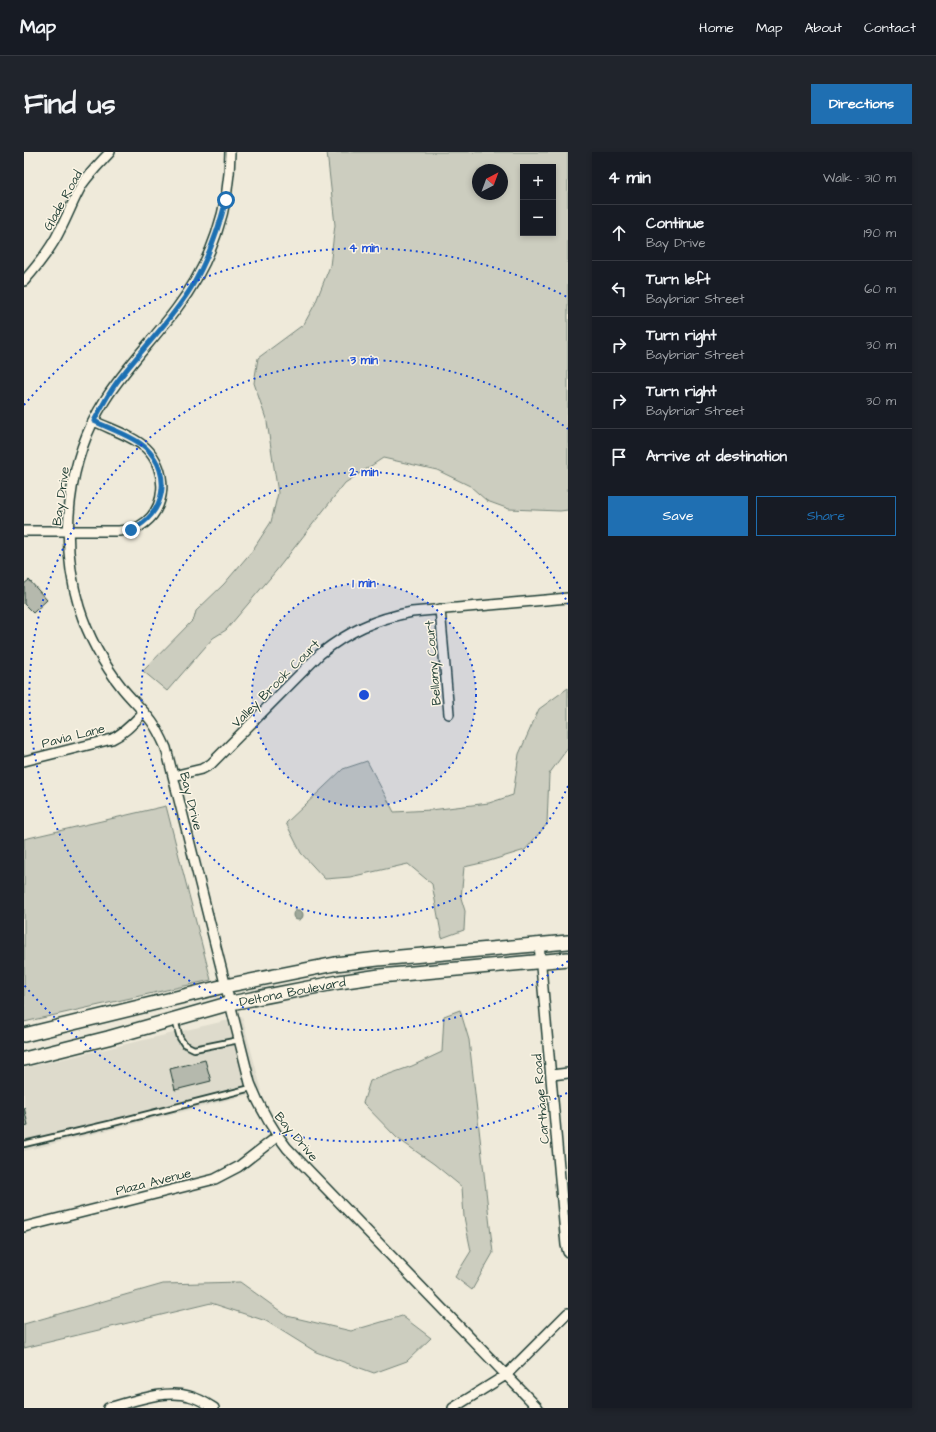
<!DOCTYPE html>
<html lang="en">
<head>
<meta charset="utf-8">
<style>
  body { margin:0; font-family:"Architects Daughter",sans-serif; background:#20242c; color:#f1f3f6 }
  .controls { position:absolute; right:12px; top:12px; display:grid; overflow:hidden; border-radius:0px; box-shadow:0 2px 6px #0003 }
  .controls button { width:36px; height:36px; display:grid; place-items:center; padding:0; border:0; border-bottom:1px solid #363941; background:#171b24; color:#f1f3f6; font:20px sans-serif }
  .compass { position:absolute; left:448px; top:12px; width:36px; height:36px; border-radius:50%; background:#171b24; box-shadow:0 2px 6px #0003; rotate:41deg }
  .stop { position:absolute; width:12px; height:12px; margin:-9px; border:3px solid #1f6fb2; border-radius:50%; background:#fff }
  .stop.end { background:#1f6fb2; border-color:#fff; box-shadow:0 1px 4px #0008 }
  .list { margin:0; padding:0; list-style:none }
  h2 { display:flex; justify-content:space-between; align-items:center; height:52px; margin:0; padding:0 16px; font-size:17px }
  h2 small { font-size:13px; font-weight:400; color:#9ea1a6 }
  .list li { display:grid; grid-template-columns:26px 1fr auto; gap:12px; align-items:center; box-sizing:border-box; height:56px; padding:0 16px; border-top:1px solid #363941 }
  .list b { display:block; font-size:15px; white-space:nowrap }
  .list p { margin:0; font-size:13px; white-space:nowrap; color:#9ea1a6 }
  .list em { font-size:13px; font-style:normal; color:#9ea1a6 }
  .actions { display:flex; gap:8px; padding:12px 16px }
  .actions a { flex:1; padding:9px 0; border:1px solid #1f6fb2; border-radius:0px; text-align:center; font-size:14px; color:#1f6fb2 }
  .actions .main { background:#1f6fb2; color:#fff }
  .icon { flex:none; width:22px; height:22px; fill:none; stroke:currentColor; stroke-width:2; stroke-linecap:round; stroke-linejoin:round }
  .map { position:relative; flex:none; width:544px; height:1256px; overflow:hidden; border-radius:0px }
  header { display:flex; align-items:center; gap:24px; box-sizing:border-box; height:56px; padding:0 20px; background:#171b24; border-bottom:1px solid #363941 }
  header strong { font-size:19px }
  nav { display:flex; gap:22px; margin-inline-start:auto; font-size:14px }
  .intro { display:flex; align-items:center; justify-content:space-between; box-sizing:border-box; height:96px; padding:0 24px }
  h1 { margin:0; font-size:28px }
  .button { padding:10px 18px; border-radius:0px; background:#1f6fb2; color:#fff; font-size:14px; font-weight:700 }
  main { display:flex; gap:24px; padding:0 24px }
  aside { flex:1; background:#171b24; border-radius:0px; box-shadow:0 2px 6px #0003 }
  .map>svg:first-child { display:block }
  .built { fill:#dedbcc }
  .green { fill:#cccdbf; stroke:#76857a; fill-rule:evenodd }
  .water { fill:#9fa89a; stroke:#6c7d71 }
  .building { fill:#b5b9ad; stroke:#1f3d34 }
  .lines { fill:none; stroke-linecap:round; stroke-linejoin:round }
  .service-casing { stroke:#1f3d34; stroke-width:8 }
  .minor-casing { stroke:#1f3d34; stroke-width:12 }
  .secondary-casing { stroke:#1f3d34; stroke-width:16 }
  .service { stroke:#fcf5e5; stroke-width:4.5 }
  .minor { stroke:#fcf5e5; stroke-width:9 }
  .secondary { stroke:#fcf5e5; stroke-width:13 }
  .route { stroke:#1f6fb2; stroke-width:5 }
  .ring { fill:none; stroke:#1d4ed8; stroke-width:2; stroke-dasharray:2 4 }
  .labels { text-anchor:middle; stroke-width:3; stroke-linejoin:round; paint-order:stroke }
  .street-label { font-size:13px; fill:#1f3d34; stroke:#fcf5e5 }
  .centre { fill:#1d4ed8; stroke:#fcf5e5; stroke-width:2 }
  .ring-label { font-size:12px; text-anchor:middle; font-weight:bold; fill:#1d4ed8; stroke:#fcf5e5; stroke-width:3; stroke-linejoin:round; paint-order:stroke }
</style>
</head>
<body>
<header>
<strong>Map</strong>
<nav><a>Home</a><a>Map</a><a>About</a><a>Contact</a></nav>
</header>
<div class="intro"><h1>Find us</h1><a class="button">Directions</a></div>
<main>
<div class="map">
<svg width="544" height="1256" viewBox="0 0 544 1256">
  <rect width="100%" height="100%" fill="#efeada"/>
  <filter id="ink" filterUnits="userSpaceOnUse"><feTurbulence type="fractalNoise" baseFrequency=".025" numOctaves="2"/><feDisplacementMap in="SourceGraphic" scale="8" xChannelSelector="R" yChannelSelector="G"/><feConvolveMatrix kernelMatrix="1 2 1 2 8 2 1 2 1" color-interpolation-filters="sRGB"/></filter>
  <g filter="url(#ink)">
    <path class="built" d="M 218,865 L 238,939 L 162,959 L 0,999 L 0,916 Z"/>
    <path class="green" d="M 303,0 L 544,0 L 544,358 L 536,359 L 485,357 L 463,349 L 446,334 L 413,318 L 359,306 L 321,331 L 252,419 L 202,478 L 189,486 L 143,539 L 119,519 L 170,467 L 172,459 L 200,432 L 228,399 L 247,370 L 254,341 L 243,270 L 230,231 L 234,206 L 280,172 L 291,152 L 306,114 L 311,73 ZM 499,15 L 529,15 L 529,81 L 499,81 ZM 454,18 L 478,18 L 478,42 L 454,42 Z
      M 544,536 L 544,596 L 525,622 L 523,672 L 501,698 L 462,710 L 440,715 L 437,746 L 441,759 L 440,778 L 418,786 L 408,732 L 384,712 L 326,725 L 301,727 L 277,701 L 262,671 L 319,617 L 343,609 L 370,660 L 407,658 L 465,651 L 489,643 L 495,602 L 515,557 Z
      M 142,654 L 187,828 L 0,870 L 0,687 Z
      M 436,858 L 445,888 L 469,1101 L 448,1138 L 431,1125 L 447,1099 L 440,1065 L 438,1035 L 410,1012 L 373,986 L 339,951 L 346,929 L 388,914 L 418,900 L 420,864 Z
      M 216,1130 L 263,1164 L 327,1179 L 378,1164 L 407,1186 L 383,1209 L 350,1221 L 292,1200 L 242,1169 L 187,1151 L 0,1196 L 0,1172 L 139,1132 Z"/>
    <path class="water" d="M269 763a5 5 0 1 1 10 0a5 5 0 1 1-10 0Z"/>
    <path class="building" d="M 5,428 L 23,448 L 9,461 L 0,452 L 0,432 Z
      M 181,908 L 187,929 L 151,938 L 146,917 Z
      M 0,955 L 4,973 L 0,974 Z"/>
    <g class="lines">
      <g class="service-casing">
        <path id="service" d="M 151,868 L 156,886 L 160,892 L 170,897 L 215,888
          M 0,992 L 85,972 L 227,936"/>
      </g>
      <g class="minor-casing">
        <path id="minor" d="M 206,0 C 206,56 187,111 153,156 C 130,187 102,215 81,248 C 43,308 35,387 55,455 C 64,484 80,513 99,537 C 108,548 119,558 128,570 C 134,578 138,587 142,596 L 226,931 C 236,956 246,975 263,996 L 514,1256
          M 0,129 C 14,113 27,97 36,78 C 44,63 50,46 59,31 C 67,20 77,10 86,0
          M 0,379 L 95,379 C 103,378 110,377 116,374 C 144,358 144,317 122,296 C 109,284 86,277 70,269
          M 416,457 L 425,562
          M 0,609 L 88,587 C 101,581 110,570 120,560
          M 149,624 L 178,617 L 187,612 L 296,502 C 325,479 351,467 388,460 L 544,446
          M 515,792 L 542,1093 L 544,1100
          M 528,923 L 544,921
          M 0,1075 L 191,1027 L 214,1015 L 254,984
          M 84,1256 C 108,1250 140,1237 165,1244 C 174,1246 182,1251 190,1256
          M 429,1256 L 482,1223 L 544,1161"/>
      </g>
      <g class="secondary-casing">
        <g id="secondary">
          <path d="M 0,883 L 201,834 L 311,812 L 354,807 L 544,790"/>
          <path id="s1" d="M 0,907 L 84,886 L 207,851 L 315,830 L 356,824 L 544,807"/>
        </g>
      </g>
      <use href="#service" class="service"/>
      <use href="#minor" class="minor"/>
      <use href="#secondary" class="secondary"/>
    </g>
  </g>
  <g class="lines" filter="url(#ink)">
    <path class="route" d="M 107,378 C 141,363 149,322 122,296 C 109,284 86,277 70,269 C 77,256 84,242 93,230 C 117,198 146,170 167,136 C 184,108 194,79 202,48"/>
  </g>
  <circle cx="340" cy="543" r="112" fill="#1d4ed8" fill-opacity=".12"/>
  <g class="ring">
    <circle cx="340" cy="543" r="112"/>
    <path d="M544 634A223 223 0 1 1 544 452"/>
    <path d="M544 809A335 335 0 1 1 544 277"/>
    <path d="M543 941A447 447 0 0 1 0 833M0 253A447 447 0 0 1 543 145"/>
  </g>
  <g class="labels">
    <g class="street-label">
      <text transform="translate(38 48) rotate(-61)" y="5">Glade Road</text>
      <text transform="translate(36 344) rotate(-82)" y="5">Bay Drive</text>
      <text transform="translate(408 511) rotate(-95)" y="5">Bellamy Court</text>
      <text transform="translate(251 531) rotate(-45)" y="5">Valley Brook Court</text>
      <text transform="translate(49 583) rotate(-14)" y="5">Pavia Lane</text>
      <text transform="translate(168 649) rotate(76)" y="5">Bay Drive</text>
      <text dy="5" stroke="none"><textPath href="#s1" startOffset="277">Deltona Boulevard</textPath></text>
      <text transform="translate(516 947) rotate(-95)" y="5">Carthage Road</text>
      <text transform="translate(273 984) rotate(50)" y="5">Bay Drive</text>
      <text transform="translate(129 1029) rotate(-14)" y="5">Plaza Avenue</text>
    </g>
  </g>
  <circle cx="340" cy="543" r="6" class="centre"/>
  <g class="ring-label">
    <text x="340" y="100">4 min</text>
    <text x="340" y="212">3 min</text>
    <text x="340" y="324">2 min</text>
    <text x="340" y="435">1 min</text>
  </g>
</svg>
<div class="controls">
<button>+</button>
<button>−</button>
</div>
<svg class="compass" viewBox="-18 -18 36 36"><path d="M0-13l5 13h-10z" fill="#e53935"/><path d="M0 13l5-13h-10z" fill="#9ea1a6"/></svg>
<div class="stop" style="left:202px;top:48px"></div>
<div class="stop end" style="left:107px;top:378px"></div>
</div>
<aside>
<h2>4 min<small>Walk · 310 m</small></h2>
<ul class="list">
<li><svg class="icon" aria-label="ahead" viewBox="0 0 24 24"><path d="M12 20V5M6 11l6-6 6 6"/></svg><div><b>Continue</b><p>Bay Drive</p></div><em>190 m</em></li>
<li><svg class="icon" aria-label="left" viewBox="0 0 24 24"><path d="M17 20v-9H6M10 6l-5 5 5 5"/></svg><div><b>Turn left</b><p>Baybriar Street</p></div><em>60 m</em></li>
<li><svg class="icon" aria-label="right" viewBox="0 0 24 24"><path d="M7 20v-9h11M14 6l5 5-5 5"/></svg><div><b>Turn right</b><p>Baybriar Street</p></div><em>30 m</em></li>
<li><svg class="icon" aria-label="right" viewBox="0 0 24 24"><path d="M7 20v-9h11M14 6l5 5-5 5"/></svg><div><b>Turn right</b><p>Baybriar Street</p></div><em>30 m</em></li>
<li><svg class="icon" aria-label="arrive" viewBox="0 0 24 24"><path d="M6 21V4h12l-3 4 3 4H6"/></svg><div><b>Arrive at destination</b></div></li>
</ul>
<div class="actions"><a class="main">Save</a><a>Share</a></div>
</aside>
</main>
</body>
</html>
